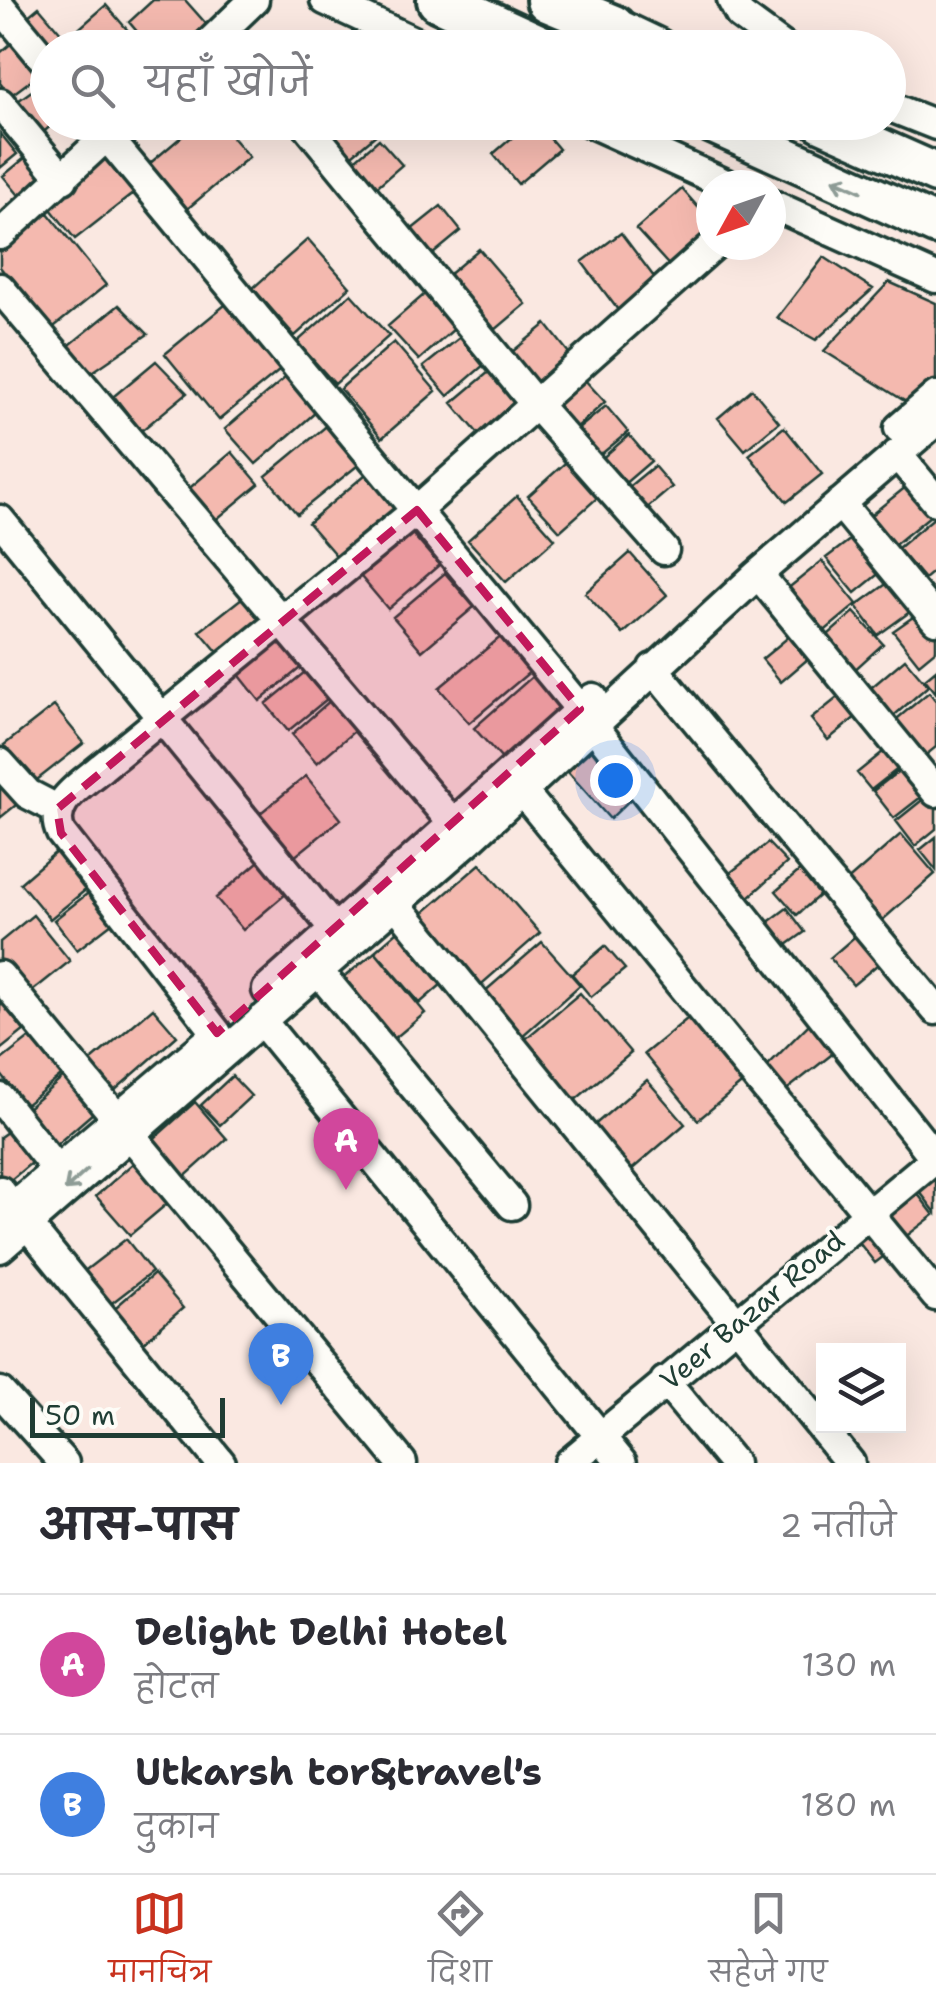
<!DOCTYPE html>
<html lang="hi">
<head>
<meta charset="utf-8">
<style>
  body { margin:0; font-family:"Shantell Sans","Playpen Sans Deva",sans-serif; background:#f7f7f7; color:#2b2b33 }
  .controls { position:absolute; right:30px; bottom:30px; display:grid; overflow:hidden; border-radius:0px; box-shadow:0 10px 40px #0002 }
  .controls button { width:90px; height:90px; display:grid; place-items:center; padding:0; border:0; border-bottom:2px solid #e1e1e2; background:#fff; color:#2b2b33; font:50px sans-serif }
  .compass { position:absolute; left:696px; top:170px; width:90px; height:90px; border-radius:50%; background:#fff; box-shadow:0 10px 40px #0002; rotate:230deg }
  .scale { position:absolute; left:30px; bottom:25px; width:195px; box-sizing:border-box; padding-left:10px; border:5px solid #1f3d34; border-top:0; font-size:28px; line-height:35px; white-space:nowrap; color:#1f3d34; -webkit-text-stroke:8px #fdfcf7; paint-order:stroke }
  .you { position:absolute; left:615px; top:780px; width:35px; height:35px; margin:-25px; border:8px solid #fff; border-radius:50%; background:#1a73e8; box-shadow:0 0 0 15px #1a73e833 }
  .badge { display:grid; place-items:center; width:65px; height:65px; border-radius:50%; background:#c8321e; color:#fff; font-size:32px; font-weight:700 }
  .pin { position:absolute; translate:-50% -82px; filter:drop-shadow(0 2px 5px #0008) }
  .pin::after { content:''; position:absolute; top:52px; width:35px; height:30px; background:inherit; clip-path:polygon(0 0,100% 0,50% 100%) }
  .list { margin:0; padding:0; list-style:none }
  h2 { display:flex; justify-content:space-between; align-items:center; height:130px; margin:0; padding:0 40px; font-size:42px }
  h2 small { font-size:32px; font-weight:400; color:#7c7c81 }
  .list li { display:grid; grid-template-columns:65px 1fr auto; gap:30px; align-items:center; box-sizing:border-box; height:140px; padding:0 40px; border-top:2px solid #e1e1e2 }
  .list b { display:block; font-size:38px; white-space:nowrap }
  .list p { margin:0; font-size:32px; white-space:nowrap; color:#7c7c81 }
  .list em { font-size:32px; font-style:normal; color:#7c7c81 }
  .icon { flex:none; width:55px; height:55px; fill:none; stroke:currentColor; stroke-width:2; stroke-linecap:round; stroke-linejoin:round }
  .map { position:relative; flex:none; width:936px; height:1463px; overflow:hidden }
  .search { position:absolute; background:#fff; box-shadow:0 10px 40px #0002; left:30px; right:30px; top:30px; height:110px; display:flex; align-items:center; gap:25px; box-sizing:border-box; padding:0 35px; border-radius:55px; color:#7c7c81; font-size:38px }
  .sheet { height:410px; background:#fff }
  nav { display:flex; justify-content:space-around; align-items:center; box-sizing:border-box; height:140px; border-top:2px solid #e1e1e2; background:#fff; font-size:28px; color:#7c7c81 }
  nav a { display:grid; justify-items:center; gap:5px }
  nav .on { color:#c8321e }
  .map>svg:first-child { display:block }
  .building { fill:#f4b9af; stroke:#1f3d34; stroke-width:2.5 }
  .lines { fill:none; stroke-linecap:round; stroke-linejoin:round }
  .street-casing { stroke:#1f3d34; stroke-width:35 }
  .secondary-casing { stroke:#1f3d34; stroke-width:45 }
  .primary-casing { stroke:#1f3d34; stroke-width:50 }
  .street { stroke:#fdfcf7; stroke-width:28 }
  .secondary { stroke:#fdfcf7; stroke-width:38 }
  .primary { stroke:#fdfcf7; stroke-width:42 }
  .oneway { stroke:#8e9c96 }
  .marked { fill:#c2185b; fill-opacity:0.2; stroke:#c2185b; stroke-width:8; stroke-dasharray:20 12; stroke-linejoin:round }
  .labels { text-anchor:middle; stroke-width:8; stroke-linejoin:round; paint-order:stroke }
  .street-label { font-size:28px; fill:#1f3d34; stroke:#fdfcf7 }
</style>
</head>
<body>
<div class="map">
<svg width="936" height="1463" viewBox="0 0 936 1463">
  <rect width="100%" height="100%" fill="#fae8e1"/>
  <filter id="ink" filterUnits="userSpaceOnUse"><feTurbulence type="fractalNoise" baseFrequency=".01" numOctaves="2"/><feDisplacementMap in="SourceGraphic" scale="20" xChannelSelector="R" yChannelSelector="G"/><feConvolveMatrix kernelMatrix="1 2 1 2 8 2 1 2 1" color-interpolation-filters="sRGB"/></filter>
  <g filter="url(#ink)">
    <path class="building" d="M 153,0 L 185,0 L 208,26 L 184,48 L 151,48 L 129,22 Z
      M 106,5 L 142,47 L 57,48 Z
      M 39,7 L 62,34 L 43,50 L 21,22 Z
      M 14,41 L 41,73 L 10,96 L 0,83 L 0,53 Z
      M 48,79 L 48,122 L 55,122 L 37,138 L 15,103 Z
      M 199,122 L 219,122 L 249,157 L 186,210 L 148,165 Z
      M 341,122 L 370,122 L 378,133 L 346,160 L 325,135 Z
      M 530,122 L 536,122 L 559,149 L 518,184 L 493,154 Z
      M 0,133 L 17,154 L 0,168 Z
      M 379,139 L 402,165 L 373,190 L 350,164 Z
      M 111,154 L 139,189 L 75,239 L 47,204 Z
      M 26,157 L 50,187 L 27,205 L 3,176 Z
      M 682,189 L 711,222 L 711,242 L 675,272 L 636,229 Z
      M 441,206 L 461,231 L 427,259 L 406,234 Z
      M 48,213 L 106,285 L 50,330 L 0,267 L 0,251 Z
      M 621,233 L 663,289 L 624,318 L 582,262 Z
      M 308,239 L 350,287 L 295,336 L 253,288 Z
      M 479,249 L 526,304 L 494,331 L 447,276 Z
      M 824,257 L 873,289 L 816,340 L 777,318 Z
      M 889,282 L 936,303 L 936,394 L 919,410 L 824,351 Z
      M 434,286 L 463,321 L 419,360 L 388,326 Z
      M 351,294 L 389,336 L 335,384 L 297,342 Z
      M 231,300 L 285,366 L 219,420 L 165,354 Z
      M 119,305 L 148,334 L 91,373 L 66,348 Z
      M 546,324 L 576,362 L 541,389 L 512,352 Z
      M 468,331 L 492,358 L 448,396 L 423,367 Z
      M 394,342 L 436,391 L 382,438 L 340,389 Z
      M 156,361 L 187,393 L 141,431 L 114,396 Z
      M 496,366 L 525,400 L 482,438 L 452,403 Z
      M 286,377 L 316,412 L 256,464 L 225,429 Z
      M 584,379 L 605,402 L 576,428 L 555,405 Z
      M 752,389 L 779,422 L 745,450 L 718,418 Z
      M 606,406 L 628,432 L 599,456 L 577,430 Z
      M 330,423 L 362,462 L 297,514 L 266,476 Z
      M 784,427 L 822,474 L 787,502 L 749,455 Z
      M 629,435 L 651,461 L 623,485 L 600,460 Z
      M 232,452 L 259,484 L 212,523 L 185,492 Z
      M 574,455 L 605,491 L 560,531 L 528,496 Z
      M 654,466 L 672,487 L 644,511 L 626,489 Z
      M 366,474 L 396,510 L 339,559 L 308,523 Z
      M 912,482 L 936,511 L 891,548 L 866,519 Z
      M 517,496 L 555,539 L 506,582 L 468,540 Z
      M 936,516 L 936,569 L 924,579 L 898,548 Z
      M 407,528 L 439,565 L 388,609 L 356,571 Z
      M 859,533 L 887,567 L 855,593 L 826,558 Z
      M 630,553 L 667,595 L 623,634 L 585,593 Z
      M 822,561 L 857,604 L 821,634 L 786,590 Z
      M 445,573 L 474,607 L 422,651 L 393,617 Z
      M 896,577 L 918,606 L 878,635 L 856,606 Z
      M 252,590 L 272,615 L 221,656 L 200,631 Z
      M 923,610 L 936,627 L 936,650 L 919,664 L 893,631 Z
      M 854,612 L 883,644 L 850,674 L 821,641 Z
      M 282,626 L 310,660 L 260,701 L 233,667 Z
      M 797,630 L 816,652 L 781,682 L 762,659 Z
      M 503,635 L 532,670 L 469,723 L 439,688 Z
      M 905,659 L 928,686 L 889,720 L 866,692 Z
      M 311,667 L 333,694 L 288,731 L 266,704 Z
      M 936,670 L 936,693 L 925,679 Z
      M 534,675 L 562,707 L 502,759 L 474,728 Z
      M 846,691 L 863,711 L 828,740 L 811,719 Z
      M 929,692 L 936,701 L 936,747 L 921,759 L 892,723 Z
      M 332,699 L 358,728 L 317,763 L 292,734 Z
      M 54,706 L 84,743 L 33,783 L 4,745 Z
      M 594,743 L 635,795 L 610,819 L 568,772 Z
      M 894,743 L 909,760 L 871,790 L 857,773 Z
      M 909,763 L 930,790 L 894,818 L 873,791 Z
      M 0,773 L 21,801 L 0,818 Z
      M 306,776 L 341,819 L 288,862 L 253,819 Z
      M 931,793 L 936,799 L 936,829 L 915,846 L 896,821 Z
      M 901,834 L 935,874 L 878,924 L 844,884 Z
      M 936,837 L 936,870 L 920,850 Z
      M 768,843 L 787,863 L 748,898 L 730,873 Z
      M 63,846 L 94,883 L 50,919 L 20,883 Z
      M 266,855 L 294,887 L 243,930 L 216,898 Z
      M 480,864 L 540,933 L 476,989 L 415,920 Z
      M 803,868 L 823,892 L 797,915 L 776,891 Z
      M 97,886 L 121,916 L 77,950 L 54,920 Z
      M 787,908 L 805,932 L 773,955 L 755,932 Z
      M 33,915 L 70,961 L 25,997 L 0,967 L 0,942 Z
      M 405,925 L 450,977 L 420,1003 L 375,951 Z
      M 860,932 L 883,960 L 853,985 L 830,958 Z
      M 542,942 L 580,985 L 521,1037 L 483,993 Z
      M 605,946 L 625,969 L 591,997 L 572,974 Z
      M 375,952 L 425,1013 L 394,1039 L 343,978 Z
      M 580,993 L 631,1053 L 574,1101 L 523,1041 Z
      M 0,994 L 35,1022 L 0,1050 Z
      M 153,1008 L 177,1036 L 105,1099 L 80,1070 Z
      M 698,1010 L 752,1075 L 698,1120 L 644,1054 Z
      M 814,1019 L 840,1048 L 784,1092 L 765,1068 Z
      M 41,1029 L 71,1068 L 25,1105 L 0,1073 L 0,1061 Z
      M 71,1071 L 101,1106 L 56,1145 L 26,1109 Z
      M 232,1076 L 251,1096 L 220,1125 L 201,1105 Z
      M 647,1080 L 685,1124 L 629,1172 L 591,1128 Z
      M 195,1102 L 227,1139 L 180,1181 L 148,1144 Z
      M 7,1132 L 31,1163 L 0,1189 L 0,1137 Z
      M 140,1157 L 175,1197 L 130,1235 L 96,1196 Z
      M 936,1174 L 936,1213 L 917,1188 Z
      M 910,1184 L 934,1215 L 900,1241 L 876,1210 Z
      M 870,1221 L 892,1250 L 875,1263 L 853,1235 Z
      M 126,1239 L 152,1272 L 104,1309 L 78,1276 Z
      M 154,1274 L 183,1308 L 138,1347 L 109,1313 Z"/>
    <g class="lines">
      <g class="street-casing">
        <path id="street" d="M 325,0 L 428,48
          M 732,0 L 740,15 L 785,48
          M 0,6 L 48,64
          M 204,48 L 254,0
          M 0,103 L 63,179
          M 888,106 L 936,125
          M 95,122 L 580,709 L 935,1158
          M 304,122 L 536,405 L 664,550
          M 589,122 L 728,185
          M 771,204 L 936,278
          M 0,235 L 122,122
          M 0,288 L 455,826
          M 899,428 L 936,396
          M 897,454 L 936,501
          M 840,503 L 936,620
          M 0,520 L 335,930
          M 758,574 L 936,792
          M 653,668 L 936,1010
          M 0,763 L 28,794 L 57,809
          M 522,791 L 936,1296
          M 395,903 L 850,1463
          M 318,971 L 512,1205
          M 0,976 L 116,1117
          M 267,990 L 593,698
          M 261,1020 L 622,1463
          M 217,1033 L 61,833 C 47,803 81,785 102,767 L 417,510 L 714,245
          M 0,1098 L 56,1169
          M 129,1133 L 402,1463
          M 0,1191 L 221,1463
          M 0,1218 L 212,1038
          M 0,1248 L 469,840 L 758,574 L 936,421
          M 665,1381 L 733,1463
          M 0,1392 L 64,1463
          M 569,1463 L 936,1158"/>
      </g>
      <g class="secondary-casing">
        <path id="secondary" d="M 613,27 L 657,48
          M 709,122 L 936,225
          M 821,122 L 936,173"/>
      </g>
      <g class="primary-casing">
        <path id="primary" d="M 439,0 L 543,48
          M 548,0 L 613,27"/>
      </g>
      <use href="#street" class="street"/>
      <use href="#secondary" class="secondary"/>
      <use href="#primary" class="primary"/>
    </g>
    <defs><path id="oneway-shaft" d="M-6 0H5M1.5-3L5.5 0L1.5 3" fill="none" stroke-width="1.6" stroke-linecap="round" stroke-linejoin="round" transform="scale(2.5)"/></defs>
    <g class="oneway">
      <use href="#oneway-shaft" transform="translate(847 185) rotate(-156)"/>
      <use href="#oneway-shaft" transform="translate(76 1180) rotate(138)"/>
    </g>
  </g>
  <path class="marked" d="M 417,510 L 580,709 L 217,1033 L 61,833 L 57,809 Z"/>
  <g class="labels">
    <g class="street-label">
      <text transform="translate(752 1310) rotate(-40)" y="10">Veer Bazar Road</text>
    </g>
  </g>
</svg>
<div class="controls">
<button><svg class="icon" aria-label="layers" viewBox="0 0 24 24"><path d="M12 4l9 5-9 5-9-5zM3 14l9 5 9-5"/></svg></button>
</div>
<svg class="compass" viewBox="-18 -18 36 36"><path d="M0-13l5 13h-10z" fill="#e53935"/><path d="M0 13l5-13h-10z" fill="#7c7c81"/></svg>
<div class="scale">50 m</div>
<div class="you"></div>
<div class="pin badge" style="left:346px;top:1190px;background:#d1479c">A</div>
<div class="pin badge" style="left:281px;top:1405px;background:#3f7fe0">B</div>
<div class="search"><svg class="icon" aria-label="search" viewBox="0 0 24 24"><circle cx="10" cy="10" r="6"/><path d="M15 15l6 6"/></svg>यहाँ खोजें</div>
</div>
<section class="sheet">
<h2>आस-पास<small>2 नतीजे</small></h2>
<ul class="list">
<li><span class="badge" style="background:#d1479c">A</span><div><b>Delight Delhi Hotel</b><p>होटल</p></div><em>130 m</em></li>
<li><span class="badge" style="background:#3f7fe0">B</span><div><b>Utkarsh tor&amp;travel's</b><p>दुकान</p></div><em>180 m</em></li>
</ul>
</section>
<nav>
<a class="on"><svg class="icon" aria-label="map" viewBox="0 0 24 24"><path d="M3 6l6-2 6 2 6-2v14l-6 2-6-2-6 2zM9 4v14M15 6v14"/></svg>मानचित्र</a>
<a><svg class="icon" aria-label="directions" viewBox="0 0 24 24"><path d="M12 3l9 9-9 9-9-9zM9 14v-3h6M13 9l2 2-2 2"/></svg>दिशा</a>
<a><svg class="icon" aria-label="saved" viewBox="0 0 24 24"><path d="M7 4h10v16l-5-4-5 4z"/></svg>सहेजे गए</a>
</nav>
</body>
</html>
